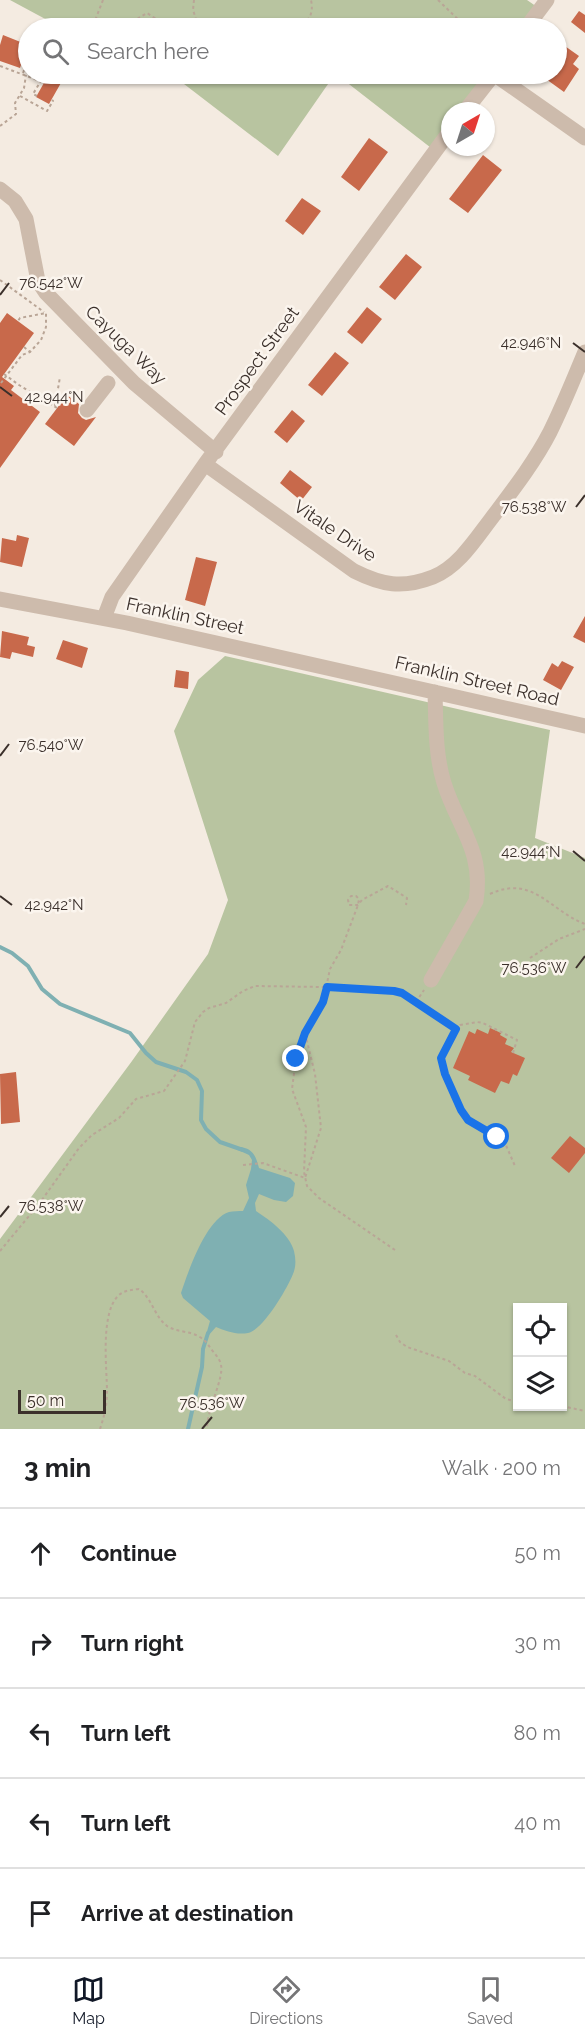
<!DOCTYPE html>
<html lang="en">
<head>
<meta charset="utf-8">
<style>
  body { margin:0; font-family:Raleway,sans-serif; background:#f6f6f6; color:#202124 }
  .controls { position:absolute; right:18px; bottom:18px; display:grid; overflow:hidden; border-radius:0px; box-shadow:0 2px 4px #0004 }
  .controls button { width:54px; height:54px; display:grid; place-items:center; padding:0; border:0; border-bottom:2px solid #e0e0e0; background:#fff; color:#202124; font:30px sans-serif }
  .compass { position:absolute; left:441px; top:102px; width:54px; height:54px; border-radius:50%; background:#fff; box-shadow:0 2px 4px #0004; rotate:39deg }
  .scale { position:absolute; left:18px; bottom:15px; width:88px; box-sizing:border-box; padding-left:6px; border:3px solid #3b302b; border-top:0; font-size:16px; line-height:21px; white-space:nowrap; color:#3b302b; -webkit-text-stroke:4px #fbf5ee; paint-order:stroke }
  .stop { position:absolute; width:18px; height:18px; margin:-14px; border:4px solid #1a73e8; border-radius:50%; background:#fff }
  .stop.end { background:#1a73e8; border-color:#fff; box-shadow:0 2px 6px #0008 }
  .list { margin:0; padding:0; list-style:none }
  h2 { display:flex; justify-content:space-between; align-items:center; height:78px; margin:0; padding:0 24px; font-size:26px }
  h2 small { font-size:20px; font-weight:400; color:#757577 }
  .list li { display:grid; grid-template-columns:39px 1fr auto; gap:18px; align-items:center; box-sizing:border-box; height:90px; padding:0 24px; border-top:2px solid #e0e0e0 }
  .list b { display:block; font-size:22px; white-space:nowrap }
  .list em { font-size:20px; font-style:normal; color:#757577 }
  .icon { flex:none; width:33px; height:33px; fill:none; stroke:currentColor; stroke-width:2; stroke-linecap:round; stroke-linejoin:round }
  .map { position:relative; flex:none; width:585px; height:1429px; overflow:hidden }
  .search { position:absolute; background:#fff; box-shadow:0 2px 4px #0004; left:18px; right:18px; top:18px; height:66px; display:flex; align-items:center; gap:15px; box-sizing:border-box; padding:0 21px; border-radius:33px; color:#757577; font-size:22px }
  .sheet { height:528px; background:#fff }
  nav { display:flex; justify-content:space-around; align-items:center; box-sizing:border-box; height:84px; border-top:2px solid #e0e0e0; background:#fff; font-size:16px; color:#757577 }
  nav a { display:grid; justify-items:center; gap:3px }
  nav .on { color:#111827 }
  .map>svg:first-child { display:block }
  .green { fill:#b8c4a0; fill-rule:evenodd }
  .water { fill:#7fb0b2 }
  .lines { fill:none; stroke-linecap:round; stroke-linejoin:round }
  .stream { stroke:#7fb0b2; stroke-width:4 }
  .building { fill:#c8694b }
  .path { stroke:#b9a596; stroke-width:2; stroke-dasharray:3 3; stroke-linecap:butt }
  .minor { stroke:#cdbbac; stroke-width:15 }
  .route { stroke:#1a73e8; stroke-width:8 }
  .ticks { fill:none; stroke:#3b302b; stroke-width:2 }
  .labels { text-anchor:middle; stroke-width:5; stroke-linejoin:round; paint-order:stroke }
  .street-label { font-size:18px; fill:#3b302b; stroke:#fbf5ee }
  .ticks-label { font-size:15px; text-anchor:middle; fill:#3b302b; stroke:#fbf5ee; stroke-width:5; stroke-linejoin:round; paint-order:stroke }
</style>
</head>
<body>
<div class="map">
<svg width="585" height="1429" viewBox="0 0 585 1429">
  <rect width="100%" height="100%" fill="#f4ebe1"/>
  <path class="green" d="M 10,0 L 527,0 L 540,9 L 526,28 L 62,28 Z
    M 171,74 L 335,74 L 278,156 Z
    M 336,74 L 492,74 L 464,111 L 450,111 L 450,130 L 435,151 Z
    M 225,656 L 550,730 L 535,838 L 585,858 L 585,1429 L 0,1429 L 0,1239 L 132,1061 L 208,954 L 228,900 L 174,731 L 198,680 ZM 518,1308 L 562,1308 L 562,1406 L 518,1406 Z"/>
  <path class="water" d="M 241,1147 C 253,1149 256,1156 259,1168 L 290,1178 L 295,1183 L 293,1196 L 286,1202 L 274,1200 L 259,1194 L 255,1203 L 256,1211 C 271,1221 289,1234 294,1251 C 296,1259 296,1267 293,1274 C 287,1289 263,1330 248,1333 C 236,1335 226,1331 216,1327 L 208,1336 L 206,1335 L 210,1321 L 183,1298 L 181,1293 C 188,1272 206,1219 229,1212 C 233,1211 239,1211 243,1211 L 249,1198 L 246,1185 L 251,1169 L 252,1160 L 249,1155 L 238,1150 Z"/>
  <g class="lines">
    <path class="stream" d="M 0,947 L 12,953 L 28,966 L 42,989 L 60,1004 L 130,1033 L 146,1053 L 156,1062 L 186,1072 L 197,1080 L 202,1091 L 201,1120 L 206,1129 L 220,1142 L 243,1150
      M 188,1429 L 202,1367 L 203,1349 L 208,1333"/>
  </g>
  <path class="building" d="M 579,11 L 585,15 L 585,33 L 571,22 Z
    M 3,35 L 28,45 L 20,68 L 0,61 L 0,45 Z
    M 562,44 L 579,56 L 573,64 L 579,69 L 564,92 L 539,74 L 556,74 L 556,51 Z
    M 49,74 L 66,74 L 49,104 L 36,97 Z
    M 369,138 L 388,152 L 359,191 L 341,177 Z
    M 483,155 L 502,170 L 468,213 L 449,199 Z
    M 302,198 L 321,211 L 303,235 L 285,221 Z
    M 406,254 L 422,267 L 395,300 L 379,287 Z
    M 367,307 L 382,319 L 362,344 L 347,332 Z
    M 7,313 L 34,333 L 2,377 L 14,386 L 11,390 L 40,412 L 0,468 L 0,323 Z
    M 335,352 L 349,363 L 322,396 L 308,385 Z
    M 67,395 L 79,404 L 78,413 L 82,418 L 86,420 L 96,417 L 74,446 L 45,424 Z
    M 292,410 L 305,421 L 287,443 L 274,432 Z
    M 290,470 L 312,487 L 301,501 L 280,483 Z
    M 17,535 L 29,538 L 22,567 L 0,562 L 2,538 L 16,541 Z
    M 196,557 L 217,562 L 205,606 L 185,600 Z
    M 585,616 L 585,643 L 573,637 Z
    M 2,631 L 29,637 L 27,645 L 35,647 L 33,657 L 12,652 L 10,659 L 0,657 Z
    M 63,640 L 88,648 L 82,668 L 56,659 Z
    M 562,661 L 574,667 L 561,690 L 543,680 L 552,663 L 558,667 Z
    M 176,670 L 189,672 L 188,689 L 174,687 Z
    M 490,1028 L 501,1033 L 500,1035 L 507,1039 L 505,1044 L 514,1048 L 511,1052 L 525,1058 L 517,1076 L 513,1074 L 509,1084 L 501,1081 L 495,1093 L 468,1080 L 470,1076 L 453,1068 L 469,1031 L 475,1034 L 477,1029 L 488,1034 Z
    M 16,1072 L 20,1122 L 1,1124 L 0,1074 Z
    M 570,1136 L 585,1148 L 585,1153 L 569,1173 L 551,1158 Z"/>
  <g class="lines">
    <path class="path" d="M 103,0 L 96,18 L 103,26 L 109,28
      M 194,0 L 193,10 L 199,28
      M 438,0 L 467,28
      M 122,28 L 147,13 L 170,28
      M 298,28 C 309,21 314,14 311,0
      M 0,66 L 40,81
      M 23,73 L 27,63 L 23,61
      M 226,74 C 234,79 242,77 251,74
      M 64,77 L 68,74
      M 20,96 L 47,111 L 53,101 L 52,100
      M 37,96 L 33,94 L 45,74
      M 0,126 L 16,114 L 15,103 L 24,88 L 26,75
      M 0,280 L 44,312
      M 24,347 L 30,352
      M 4,374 L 19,385 L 57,408
      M 1,383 L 22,355 L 30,352 L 41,340 L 46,327 L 46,313 L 20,318 L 18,321
      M 55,406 L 60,377
      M 490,894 C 533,874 550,911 585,924
      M 530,958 L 559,939 L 585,929
      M 416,1002 L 424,990
      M 513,1053 L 517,1040 L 483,1023 L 477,1022 L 460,1025 L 451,1036 L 441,1058 L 445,1074 L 461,1110 L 468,1120 L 505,1143 L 515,1166
      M 243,1165 L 263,1163 L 305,1178 L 321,1128 L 315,1074 L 305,1033
      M 395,1250 L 319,1198 L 307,1186 L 304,1172 L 306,1127 L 292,1089 L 296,1058 L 302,1040 L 323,1002 L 330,969 L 341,950 L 358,905 L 359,899 L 356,896 L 351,896 L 348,900 L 349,905 L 358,905 L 362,900 L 388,886 L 407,898 L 406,905
      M 0,1251 L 39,1204 L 79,1148 L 92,1135 L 119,1118 L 136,1099 L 164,1091 L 185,1061 L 195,1022 L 203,1012 L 209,1008 L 226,1003 L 243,991 L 255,986 L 323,987 L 394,991 L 402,993 L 456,1029
      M 396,1335 L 400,1342 L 407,1347 L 449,1361 L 465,1373 L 475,1376 L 506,1399 L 518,1402
      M 562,1406 L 585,1411
      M 100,1429 C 104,1417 107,1405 107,1392 C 107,1369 100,1314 118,1296 C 124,1290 131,1290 139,1289 C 152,1298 154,1316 167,1326 C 176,1332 189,1331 198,1336 C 204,1339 208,1344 211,1349 C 215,1354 220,1359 221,1365 C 224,1379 207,1409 207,1429"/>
    <path class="minor" d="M 526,28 L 547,0
      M 494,74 L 585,138
      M 465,111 L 494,74
      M 0,189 L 15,201 L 26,219 L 38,281 L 46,293 L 134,383 L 216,452
      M 87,410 L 108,383
      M 205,464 L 354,571 C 382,585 402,589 433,577 C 458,567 475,540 491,519 C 512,491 534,463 550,432 C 563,406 574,378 585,352
      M 0,599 L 127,623 L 585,726
      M 104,618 L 112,597 L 205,464 L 450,131
      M 431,980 L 476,901 C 484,850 458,828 444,783 C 435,754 436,723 435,692"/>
  </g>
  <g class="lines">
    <path class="route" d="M 296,1059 L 305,1033 L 323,1002 L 327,987 L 394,991 L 402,993 L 456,1029 L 441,1058 L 445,1074 L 461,1110 L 468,1120 L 497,1137"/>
  </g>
  <path class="ticks" d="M 0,295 L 9,283M 573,343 L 585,352M 0,387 L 12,396M 576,507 L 585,495M 0,756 L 9,744M 573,851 L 585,861M 0,896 L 12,905M 576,968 L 585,956M 0,1217 L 9,1206M 202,1429 L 212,1417"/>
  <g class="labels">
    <g class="street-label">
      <text transform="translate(126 345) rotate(44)" y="6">Cayuga Way</text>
      <text transform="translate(257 361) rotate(-54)" y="6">Prospect Street</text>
      <text transform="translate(335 531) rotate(34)" y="6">Vitale Drive</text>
      <text transform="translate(185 616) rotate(12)" y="6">Franklin Street</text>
      <text transform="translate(477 681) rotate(13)" y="6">Franklin Street Road</text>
    </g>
  </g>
  <g class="ticks-label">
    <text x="51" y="288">76.542°W</text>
    <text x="531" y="348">42.946°N</text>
    <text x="54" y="402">42.944°N</text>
    <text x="534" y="512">76.538°W</text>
    <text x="51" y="750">76.540°W</text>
    <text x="531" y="857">42.944°N</text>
    <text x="54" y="910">42.942°N</text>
    <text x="534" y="973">76.536°W</text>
    <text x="51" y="1211">76.538°W</text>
    <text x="212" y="1408">76.536°W</text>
  </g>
</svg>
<div class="controls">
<button><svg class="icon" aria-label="locate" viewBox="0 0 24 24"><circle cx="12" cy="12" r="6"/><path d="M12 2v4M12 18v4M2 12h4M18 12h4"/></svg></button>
<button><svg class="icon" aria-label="layers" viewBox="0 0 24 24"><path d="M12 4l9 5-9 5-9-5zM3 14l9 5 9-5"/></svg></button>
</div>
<svg class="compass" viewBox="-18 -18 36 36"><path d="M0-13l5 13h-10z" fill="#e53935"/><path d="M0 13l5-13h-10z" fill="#757577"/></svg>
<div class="scale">50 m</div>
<div class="stop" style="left:497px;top:1137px"></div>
<div class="stop end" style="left:296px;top:1059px"></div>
<div class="search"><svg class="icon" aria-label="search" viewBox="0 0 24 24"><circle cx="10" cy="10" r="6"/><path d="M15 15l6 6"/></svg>Search here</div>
</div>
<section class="sheet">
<h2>3 min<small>Walk · 200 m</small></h2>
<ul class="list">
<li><svg class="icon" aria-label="ahead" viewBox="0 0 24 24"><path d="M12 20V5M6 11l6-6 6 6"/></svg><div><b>Continue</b></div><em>50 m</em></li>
<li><svg class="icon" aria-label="right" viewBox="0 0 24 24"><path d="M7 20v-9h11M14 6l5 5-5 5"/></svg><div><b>Turn right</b></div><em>30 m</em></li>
<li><svg class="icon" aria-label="left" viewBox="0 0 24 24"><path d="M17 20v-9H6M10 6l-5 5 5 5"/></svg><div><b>Turn left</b></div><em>80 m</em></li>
<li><svg class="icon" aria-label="left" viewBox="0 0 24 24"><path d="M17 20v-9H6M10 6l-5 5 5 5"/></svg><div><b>Turn left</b></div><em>40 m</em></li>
<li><svg class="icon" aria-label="arrive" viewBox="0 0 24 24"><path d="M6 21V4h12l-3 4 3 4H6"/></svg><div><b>Arrive at destination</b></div></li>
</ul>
</section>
<nav>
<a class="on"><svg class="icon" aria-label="map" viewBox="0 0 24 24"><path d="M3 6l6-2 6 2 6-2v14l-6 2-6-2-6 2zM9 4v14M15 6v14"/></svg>Map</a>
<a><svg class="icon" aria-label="directions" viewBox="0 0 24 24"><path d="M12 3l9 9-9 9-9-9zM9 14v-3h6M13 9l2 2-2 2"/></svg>Directions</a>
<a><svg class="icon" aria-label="saved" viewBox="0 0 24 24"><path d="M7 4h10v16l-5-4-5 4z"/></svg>Saved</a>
</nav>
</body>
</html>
